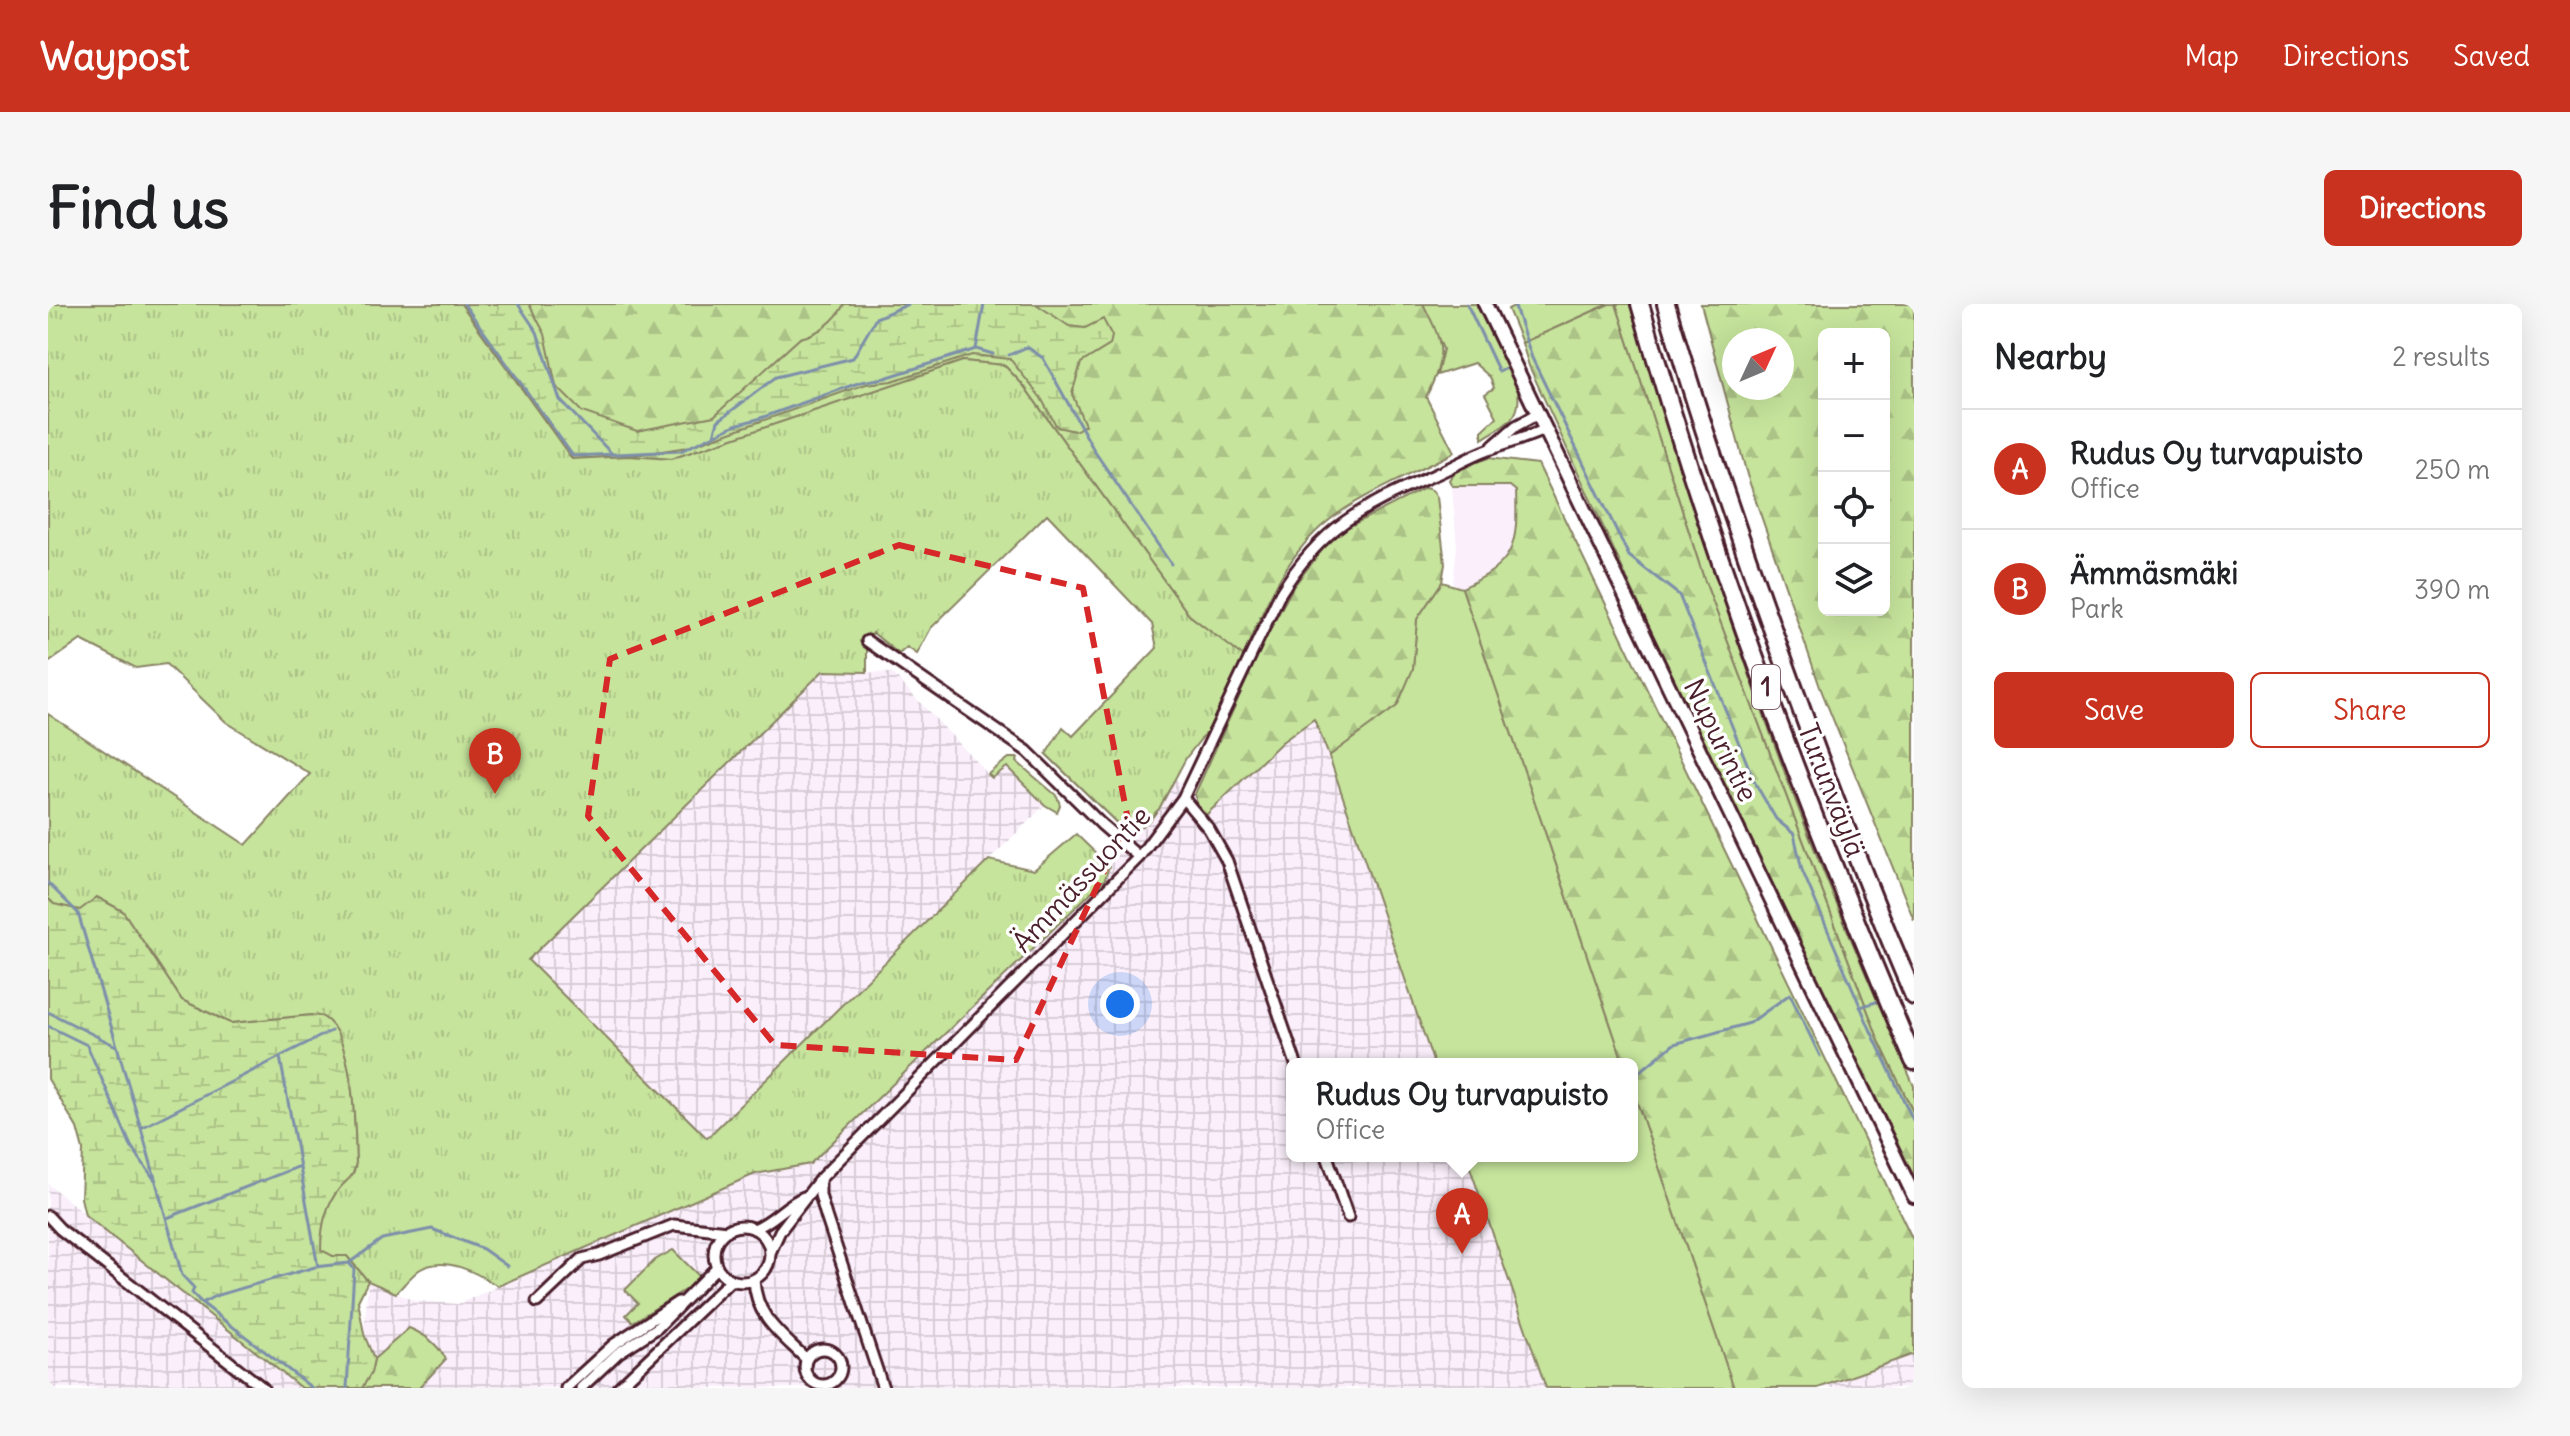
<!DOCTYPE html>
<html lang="en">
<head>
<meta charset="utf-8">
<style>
  body { margin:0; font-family:Delius,sans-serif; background:#f6f6f6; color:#202124 }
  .controls { position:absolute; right:24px; top:24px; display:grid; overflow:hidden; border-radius:12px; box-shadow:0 8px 32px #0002 }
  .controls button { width:72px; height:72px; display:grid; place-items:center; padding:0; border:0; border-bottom:2px solid #e0e0e0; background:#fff; color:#202124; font:40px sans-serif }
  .compass { position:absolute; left:1674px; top:24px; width:72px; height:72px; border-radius:50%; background:#fff; box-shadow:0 8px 32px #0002; rotate:46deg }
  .you { position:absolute; left:1072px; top:700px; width:28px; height:28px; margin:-20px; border:6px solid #fff; border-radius:50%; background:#1a73e8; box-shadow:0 0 0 12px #1a73e833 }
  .badge { display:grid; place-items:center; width:52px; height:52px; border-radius:50%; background:#c8321e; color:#fff; font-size:26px; font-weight:700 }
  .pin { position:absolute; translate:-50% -66px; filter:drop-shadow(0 2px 4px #0008) }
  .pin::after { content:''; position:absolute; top:42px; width:28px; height:24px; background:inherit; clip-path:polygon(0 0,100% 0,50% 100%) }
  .popup { position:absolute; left:1238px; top:754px; width:352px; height:104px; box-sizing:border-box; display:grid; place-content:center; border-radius:12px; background:#fff; filter:drop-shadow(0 2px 6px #0005); font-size:26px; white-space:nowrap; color:#757577 }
  .popup b { font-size:30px; color:#202124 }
  .popup::after { content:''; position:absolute; left:50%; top:100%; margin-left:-16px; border:16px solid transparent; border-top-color:#fff }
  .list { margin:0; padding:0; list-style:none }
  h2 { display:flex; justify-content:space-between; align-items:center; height:104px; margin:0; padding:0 32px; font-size:34px }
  h2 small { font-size:26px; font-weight:400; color:#757577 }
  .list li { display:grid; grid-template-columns:52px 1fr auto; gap:24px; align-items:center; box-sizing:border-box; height:120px; padding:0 32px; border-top:2px solid #e0e0e0 }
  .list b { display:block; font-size:30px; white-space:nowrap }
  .list p { margin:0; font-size:26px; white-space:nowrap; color:#757577 }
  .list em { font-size:26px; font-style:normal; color:#757577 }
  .actions { display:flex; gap:16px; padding:24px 32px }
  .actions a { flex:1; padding:18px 0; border:2px solid #c8321e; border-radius:12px; text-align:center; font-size:28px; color:#c8321e }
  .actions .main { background:#c8321e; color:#fff }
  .icon { flex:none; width:44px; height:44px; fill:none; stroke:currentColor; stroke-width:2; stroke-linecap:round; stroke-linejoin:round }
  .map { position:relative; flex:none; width:1866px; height:1084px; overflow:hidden; border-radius:12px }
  header { display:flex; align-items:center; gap:48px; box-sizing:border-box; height:112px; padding:0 40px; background:#c8321e; color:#fff }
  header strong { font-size:38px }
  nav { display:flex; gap:44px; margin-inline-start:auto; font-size:28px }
  .intro { display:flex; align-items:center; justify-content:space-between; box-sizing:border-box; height:192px; padding:0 48px }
  h1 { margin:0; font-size:56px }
  .button { padding:20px 36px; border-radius:12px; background:#c8321e; color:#fff; font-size:28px; font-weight:700 }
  main { display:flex; gap:48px; padding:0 48px }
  aside { flex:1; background:#fff; border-radius:12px; box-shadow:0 8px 32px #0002 }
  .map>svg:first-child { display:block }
  .built { fill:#faeffb }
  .industrial { fill:url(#industrial-grid) }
  .green { fill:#c6e49c; stroke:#888264; stroke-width:2 }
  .forest { fill:url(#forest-firs); stroke:#888264; stroke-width:2; fill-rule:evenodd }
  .wetland { fill:url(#wetland-marsh); stroke:#888264; stroke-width:2 }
  .park { fill:url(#park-tufts); stroke:#888264; stroke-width:2 }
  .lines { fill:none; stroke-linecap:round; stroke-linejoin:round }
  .stream { stroke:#7d8faa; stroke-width:3 }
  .minor-casing { stroke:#4a1f2b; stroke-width:15 }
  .secondary-casing { stroke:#4a1f2b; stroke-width:18 }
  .motorway-casing { stroke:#4a1f2b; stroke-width:22 }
  .minor { stroke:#fff; stroke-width:9 }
  .secondary { stroke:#fff; stroke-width:12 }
  .motorway { stroke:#fff; stroke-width:16 }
  .marked { fill:none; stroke:#d62828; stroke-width:6; stroke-dasharray:16 10; stroke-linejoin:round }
  .labels { text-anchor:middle; stroke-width:7; stroke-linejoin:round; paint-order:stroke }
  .shield { fill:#fff; stroke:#80626b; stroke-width:2 }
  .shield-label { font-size:26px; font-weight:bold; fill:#4a1f2b }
  .street-label { font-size:28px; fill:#4a1f2b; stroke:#fff }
</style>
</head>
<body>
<header>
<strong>Waypost</strong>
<nav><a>Map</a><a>Directions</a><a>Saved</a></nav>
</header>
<div class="intro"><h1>Find us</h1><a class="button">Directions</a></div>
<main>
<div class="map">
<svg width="1866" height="1084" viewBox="0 0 1866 1084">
  <defs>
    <pattern id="industrial-grid" width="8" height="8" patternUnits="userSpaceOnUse" patternTransform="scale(2)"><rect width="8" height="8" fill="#faeffb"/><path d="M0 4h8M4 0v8" fill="none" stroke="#d8ccd7"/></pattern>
    <pattern id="forest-firs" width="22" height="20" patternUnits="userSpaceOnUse" patternTransform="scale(2)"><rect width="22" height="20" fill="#c6e49c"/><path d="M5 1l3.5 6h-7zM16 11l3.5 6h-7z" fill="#acc387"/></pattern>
    <pattern id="wetland-marsh" width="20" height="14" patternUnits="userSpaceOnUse" patternTransform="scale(2)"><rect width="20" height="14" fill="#c6e49c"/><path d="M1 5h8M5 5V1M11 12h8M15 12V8" fill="none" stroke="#acc387"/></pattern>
    <pattern id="park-tufts" width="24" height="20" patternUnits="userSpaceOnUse" patternTransform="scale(2)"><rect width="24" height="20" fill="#c6e49c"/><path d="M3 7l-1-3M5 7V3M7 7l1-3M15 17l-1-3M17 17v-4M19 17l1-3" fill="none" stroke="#acc387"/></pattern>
  </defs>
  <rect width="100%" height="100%" fill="#fff"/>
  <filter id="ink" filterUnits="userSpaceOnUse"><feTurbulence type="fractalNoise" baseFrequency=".0125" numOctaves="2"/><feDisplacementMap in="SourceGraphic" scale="16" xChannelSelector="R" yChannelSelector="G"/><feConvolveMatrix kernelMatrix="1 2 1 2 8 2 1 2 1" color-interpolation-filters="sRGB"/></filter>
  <g filter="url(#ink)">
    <path class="built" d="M 1453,180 L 1462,181 L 1468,187 L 1469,223 L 1462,249 L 1443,270 L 1414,284 L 1405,279 L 1409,243 L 1404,182 Z"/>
    <path class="industrial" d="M 775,367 L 844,369 L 944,474 L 959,463 L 997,501 L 659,834 L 480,656 Z
      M 1267,414 L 1386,760 L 1244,760 L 1244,852 L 1418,852 L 1498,1084 L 0,1084 L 0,880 L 246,1080 L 316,1030 L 320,977 L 367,997 L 410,1000 L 707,870 L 762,859 L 1057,575 L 1076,526 L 1085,527 L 1111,505 L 1126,474 L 1147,490 L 1149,500 L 1158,510 L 1234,438 Z
      M 1866,1050 L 1866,1084 L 1770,1084 Z"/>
    <path class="green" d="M 1375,0 L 1429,0 L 1469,81 C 1476,115 1459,119 1434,135 L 1434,127 L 1449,113 L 1437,90 L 1446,84 L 1442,73 L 1426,59 L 1389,71 L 1395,45 Z
      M 1470,0 L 1561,0 L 1474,39 L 1460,5 Z
      M 1568,0 L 1582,0 C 1625,148 1673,294 1726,439 C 1768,555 1817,669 1866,782 L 1866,810 L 1831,737 L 1656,275 Z
      M 1394,278 L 1414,284 L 1576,760 L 1386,760 L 1281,452 L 1307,432 L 1365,365 L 1369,315 Z
      M 961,454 L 970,454 L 969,458 L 1009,492 L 1012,501 L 1009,508 L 997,501 L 959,463 L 944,474 L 940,470 Z
      M 1584,783 L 1686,1084 L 1498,1084 L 1418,852 L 1584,852 Z
      M 625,946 L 651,972 L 638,985 L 585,1018 L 578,1011 L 590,999 L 577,986 L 607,956 Z"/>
    <path class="forest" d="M 413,0 L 1375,0 C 1396,40 1399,51 1378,93 L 1406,148 C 1364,171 1310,191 1274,222 C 1225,265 1205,334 1178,391 C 1173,401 1168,413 1162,423 C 1155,433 1146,442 1139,452 C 1122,475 1111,529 1076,526 L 998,450 L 1030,469 L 1156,323 L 1141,311 L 975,81 L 956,61 L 915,57 L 623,155 L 581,152 Z
      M 1561,0 L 1568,0 L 1656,275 L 1831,737 L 1866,810 L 1866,873 L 1605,331 L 1481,62 L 1474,39 Z
      M 1653,0 L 1866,0 L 1866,616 L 1772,383 L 1699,171 ZM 1776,30 L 1836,30 L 1836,306 L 1776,306 ZM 1686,36 L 1734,36 L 1734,84 L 1686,84 Z
      M 1440,154 L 1490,160 L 1866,938 L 1866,1050 L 1770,1084 L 1686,1084 L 1584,783 L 1584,760 L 1576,760 L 1414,284 C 1467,259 1470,243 1468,187 L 1462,182 L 1404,182 L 1401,176 C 1407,163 1427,159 1440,154 Z
      M 1377,184 L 1384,186 L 1389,193 L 1397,260 L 1394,278 L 1369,315 L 1365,365 L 1349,402 L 1281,452 L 1266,415 L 1234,438 L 1158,511 L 1149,500 L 1147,490 L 1219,331 L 1245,283 L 1276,244 L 1296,225 Z
      M 361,1024 C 378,1031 388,1039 398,1055 L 371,1084 L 314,1084 L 323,1069 L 326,1055 Z"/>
    <path class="wetland" d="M 413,0 L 481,0 L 497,30 L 508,82 L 534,108 L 589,127 L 666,112 L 752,34 C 770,30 788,17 796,0 L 988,0 L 1021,22 L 1037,24 L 1055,15 L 1064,32 L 1062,41 L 1033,59 L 1024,90 L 1037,121 L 1027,127 L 1009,123 L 993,94 L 962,55 L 924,51 L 844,77 L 818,80 L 640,143 L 581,152 L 524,155 Z
      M 49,593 L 75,607 L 134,696 L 182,719 L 263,711 C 265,711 274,712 275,713 C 307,731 307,825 308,859 L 305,872 L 301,876 L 285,952 L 299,952 L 320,977 L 310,997 L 316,1030 L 326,1055 L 323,1069 L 314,1084 L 253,1084 L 37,911 L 33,894 L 35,846 L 29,824 L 0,775 L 0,594 L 6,600 Z"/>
    <path class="park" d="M 0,0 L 413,0 L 524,155 L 581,152 L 623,155 L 915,57 L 956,61 L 975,81 L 1141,311 L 1196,353 L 1163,422 L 1138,454 L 1111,505 L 1097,519 L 1085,527 L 1076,526 L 998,450 L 1015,423 L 1025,432 L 1109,344 L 1104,320 L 999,210 L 883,324 L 869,350 L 859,343 L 851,350 L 825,329 L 819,337 L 819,368 L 775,367 L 480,656 L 659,834 L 941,556 L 986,566 L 1028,530 L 1061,562 L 1057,575 L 762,860 L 707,870 L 450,982 C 429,969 396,950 371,966 C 363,972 355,982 348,989 L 320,977 L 299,952 L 285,952 L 273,946 C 273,925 277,902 291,885 C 301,873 305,875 308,859 C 307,825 307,731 275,713 C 274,712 264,711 263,711 L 183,719 L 134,696 L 75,607 L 49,593 L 32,606 L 6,600 L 0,594 L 0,410 L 198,541 L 262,470 L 178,418 L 118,360 L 88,364 L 33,336 L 0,359 Z"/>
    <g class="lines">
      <path class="stream" d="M 416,0 L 525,152 L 633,147 L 687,121 L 710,115 L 813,78 L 837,74 L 928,45 L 945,50
        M 470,0 L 489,28 L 512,96 L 565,151
        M 1419,0 L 1451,68 L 1457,65
        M 1466,0 L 1484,54 L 1581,252 L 1631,291 L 1707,479 L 1728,515 L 1746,530 L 1754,566 L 1822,725 L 1866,818
        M 928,45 L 936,0
        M 961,51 L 979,43 L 995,54 L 1047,148 L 1123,260
        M 666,131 L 670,117 L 728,73 L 805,54 L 828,14 L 861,0
        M 0,579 L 30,609 L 93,824
        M 1812,703 L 1828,698
        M 0,708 L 68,742
        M 0,722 L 39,741 L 83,842 L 106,875
        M 233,752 L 283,727
        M 1584,774 L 1626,740 L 1702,719 L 1742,690 L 1772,752
        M 119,914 L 252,862
        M 154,999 L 144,989 L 146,984 L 134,971 L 93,824 L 232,753 L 270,963
        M 264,1084 L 154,999 L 167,992 L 267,963 L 301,959 L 334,935 L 384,925 L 435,945 L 459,962
        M 299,1084 L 306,965 L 301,959"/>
      <g class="minor-casing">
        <path id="minor" d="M 1445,142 L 1468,122 L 1490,110
          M 819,337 L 979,447 L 1053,520 L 1091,553
          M 1135,494 L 1161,525 L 1179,557 L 1248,760
          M 1279,852 L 1300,913
          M 772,875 L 772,891 L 778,912 L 835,1084
          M 0,912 L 12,925 L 215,1084
          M666 950a28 28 0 1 1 56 0a28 28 0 1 1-56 0Z
          M 706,925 C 726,917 737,901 756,893
          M 722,949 L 732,927 L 772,875 L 1091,553 L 1135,494 L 1232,290 C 1273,223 1314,203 1384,172 C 1403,164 1421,153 1440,146 C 1459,139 1479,134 1498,125
          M 706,976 C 708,1014 733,1030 758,1055
          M 489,998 L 534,955 L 551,951 L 626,921 L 679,927
          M757 1063a18 18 0 1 1 36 0a18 18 0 1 1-36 0Z
          M 518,1084 L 565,1041 L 630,998
          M 533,1084 L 570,1049 L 609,1024 L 669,963
          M 570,1084 L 683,976"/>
      </g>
      <g class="secondary-casing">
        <path id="secondary" d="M 1437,0 L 1866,892"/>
      </g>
      <g class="motorway-casing">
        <path id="motorway" d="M 1592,0 C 1665,258 1761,511 1866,757
          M 1618,0 C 1653,123 1695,244 1738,363 C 1778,474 1819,584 1866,692"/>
      </g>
      <use href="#minor" class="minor"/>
      <use href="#secondary" class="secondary"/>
      <use href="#motorway" class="motorway"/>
    </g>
  </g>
  <path class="marked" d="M 851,241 L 1035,284 L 1080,516 L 968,756 L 727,741 L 540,512 L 562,355 Z"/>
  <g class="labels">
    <rect class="shield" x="1704" y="361" width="28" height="44" rx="6"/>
    <g class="shield-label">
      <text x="1718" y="392">1</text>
    </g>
    <g class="street-label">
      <text transform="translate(1673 436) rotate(64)" y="10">Nupurintie</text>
      <text transform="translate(1784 486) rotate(69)" y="10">Turunväylä</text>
      <text transform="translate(1033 575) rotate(-47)" y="10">Ämmässuontie</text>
    </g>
  </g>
</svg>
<div class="controls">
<button>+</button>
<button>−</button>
<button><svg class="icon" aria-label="locate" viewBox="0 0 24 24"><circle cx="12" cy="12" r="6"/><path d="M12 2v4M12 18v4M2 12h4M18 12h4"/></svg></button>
<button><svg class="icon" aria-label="layers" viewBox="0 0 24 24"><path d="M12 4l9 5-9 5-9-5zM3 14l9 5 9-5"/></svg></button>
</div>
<svg class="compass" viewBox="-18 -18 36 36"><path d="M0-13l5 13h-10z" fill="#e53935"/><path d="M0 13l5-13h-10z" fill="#757577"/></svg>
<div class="you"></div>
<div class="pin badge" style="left:1414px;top:950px">A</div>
<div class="popup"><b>Rudus Oy turvapuisto</b>Office</div>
<div class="pin badge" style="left:447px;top:490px">B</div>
</div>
<aside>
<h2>Nearby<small>2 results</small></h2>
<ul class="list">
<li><span class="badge">A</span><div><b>Rudus Oy turvapuisto</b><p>Office</p></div><em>250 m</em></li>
<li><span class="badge">B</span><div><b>Ämmäsmäki</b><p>Park</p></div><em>390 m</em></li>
</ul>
<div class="actions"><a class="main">Save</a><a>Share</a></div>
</aside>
</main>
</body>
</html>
